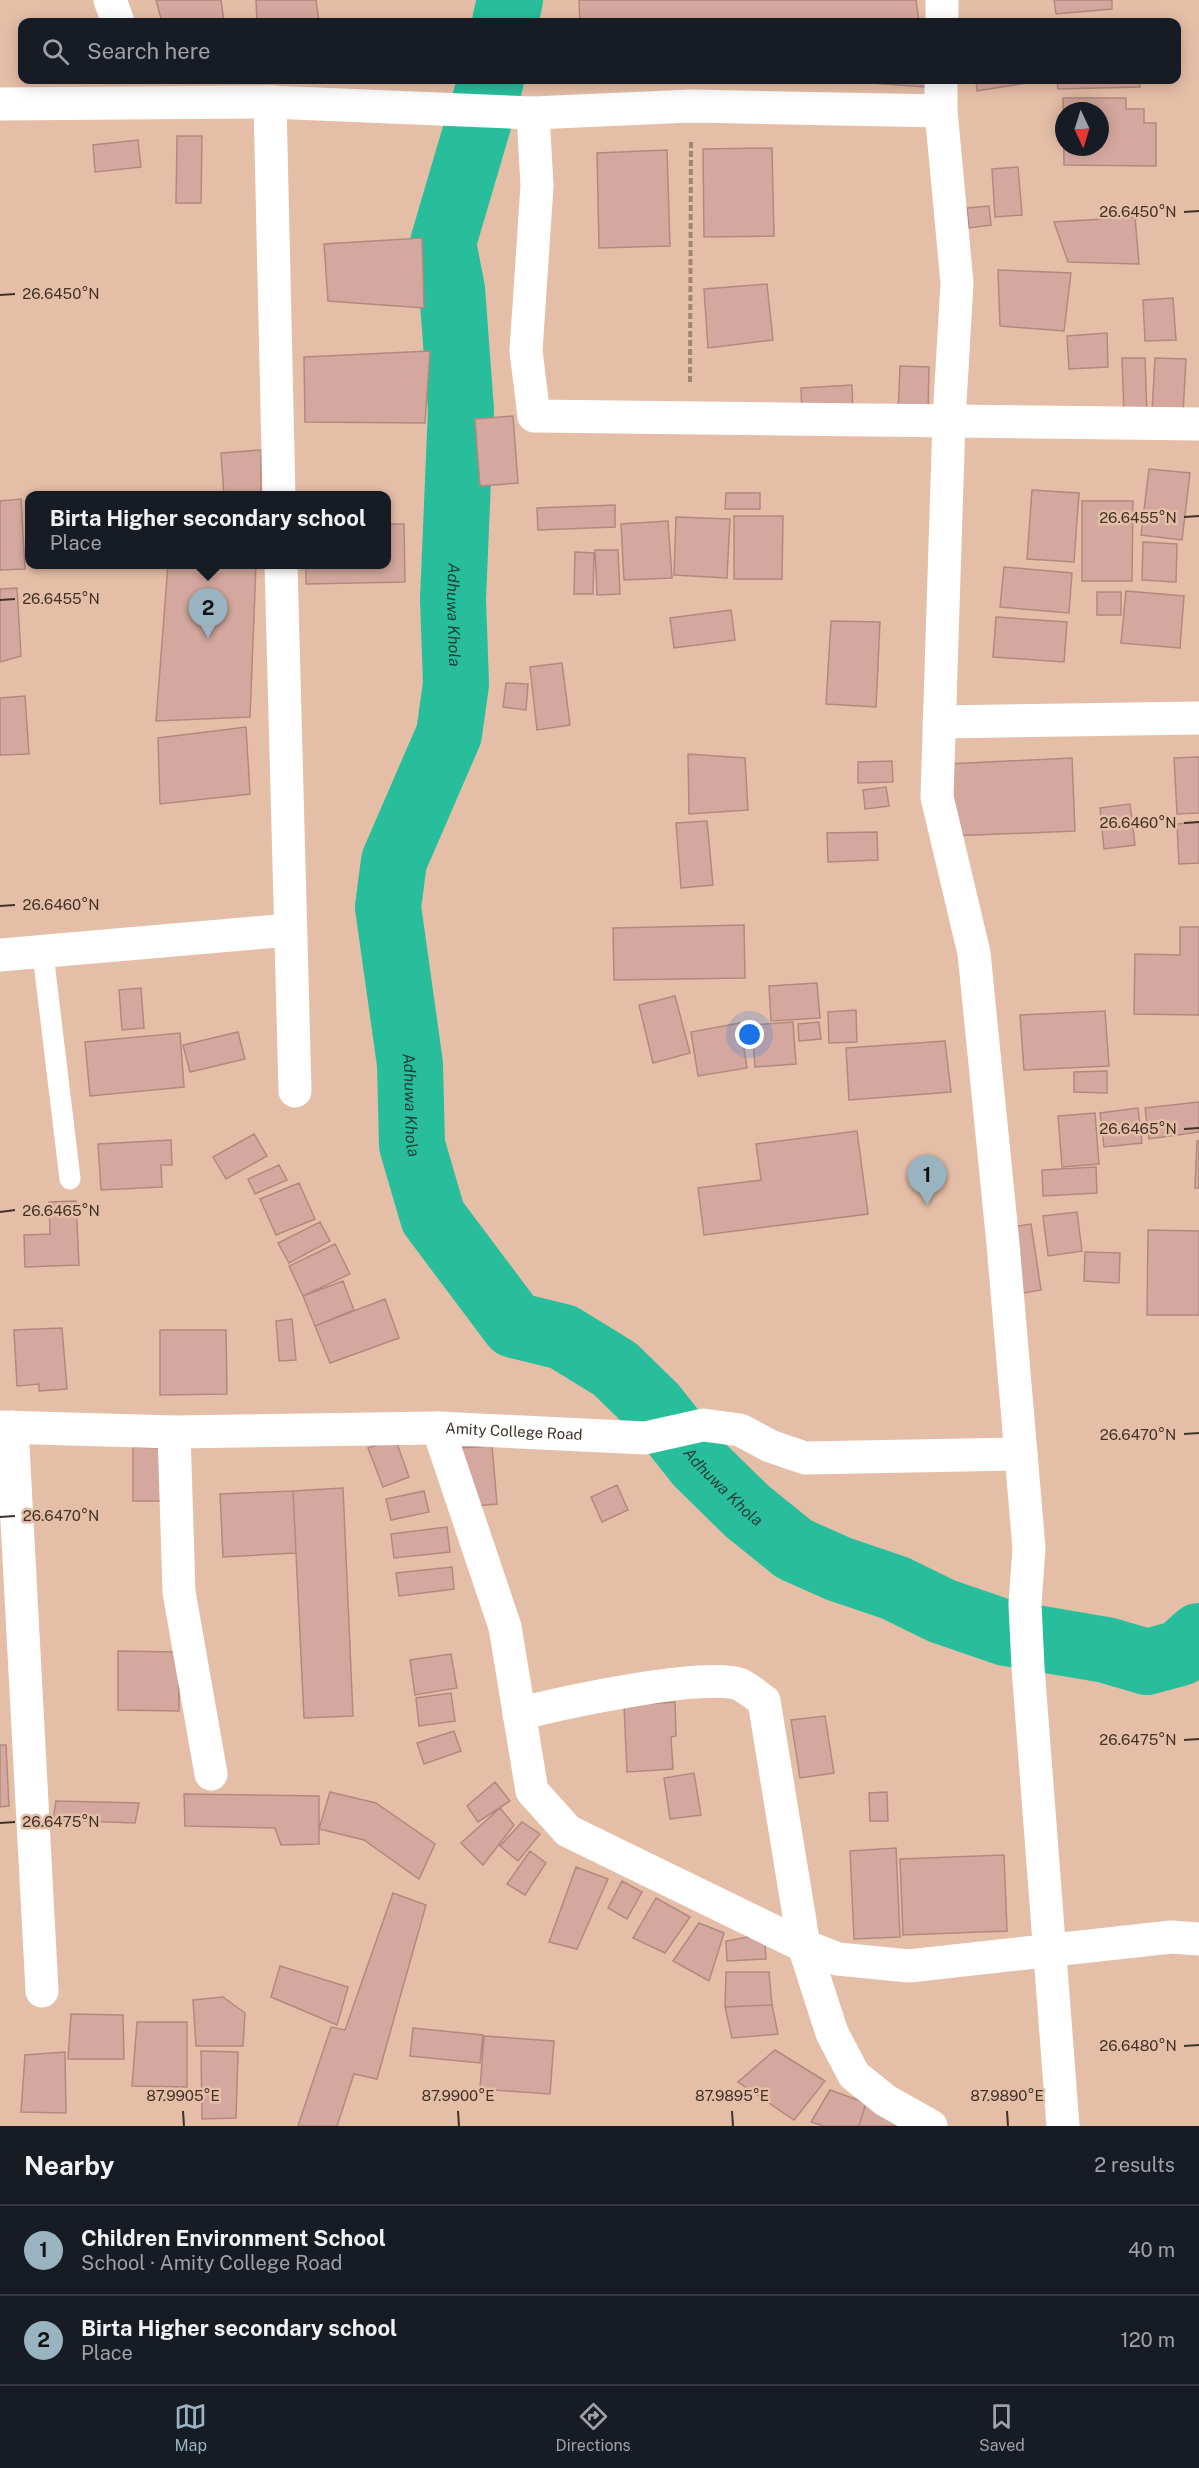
<!DOCTYPE html>
<html lang="en">
<head>
<meta charset="utf-8">
<style>
  body { margin:0; font-family:"Public Sans",sans-serif; background:#242831; color:#f1f3f6 }
  .compass { position:absolute; left:1055px; top:102px; width:54px; height:54px; border-radius:50%; background:#171b24; box-shadow:0 3px 15px #0003; rotate:176deg }
  .you { position:absolute; left:750px; top:1035px; width:21px; height:21px; margin:-15px; border:4px solid #fff; border-radius:50%; background:#1a73e8; box-shadow:0 0 0 9px #1a73e833 }
  .badge { display:grid; place-items:center; width:39px; height:39px; border-radius:50%; background:#9ab3c1; color:#111; font-size:20px; font-weight:700 }
  .pin { position:absolute; translate:-50% -50px; filter:drop-shadow(0 2px 3px #0008) }
  .pin::after { content:''; position:absolute; top:32px; width:21px; height:18px; background:inherit; clip-path:polygon(0 0,100% 0,50% 100%) }
  .popup { position:absolute; left:25px; top:491px; width:366px; height:78px; box-sizing:border-box; display:grid; place-content:center; border-radius:12px; background:#171b24; filter:drop-shadow(0 2px 4px #0005); font-size:20px; white-space:nowrap; color:#9ea1a6 }
  .popup b { font-size:22px; color:#f1f3f6 }
  .popup::after { content:''; position:absolute; left:50%; top:100%; margin-left:-12px; border:12px solid transparent; border-top-color:#171b24 }
  .list { margin:0; padding:0; list-style:none }
  h2 { display:flex; justify-content:space-between; align-items:center; height:78px; margin:0; padding:0 24px; font-size:26px }
  h2 small { font-size:20px; font-weight:400; color:#9ea1a6 }
  .list li { display:grid; grid-template-columns:39px 1fr auto; gap:18px; align-items:center; box-sizing:border-box; height:90px; padding:0 24px; border-top:2px solid #363941 }
  .list b { display:block; font-size:22px; white-space:nowrap }
  .list p { margin:0; font-size:20px; white-space:nowrap; color:#9ea1a6 }
  .list em { font-size:20px; font-style:normal; color:#9ea1a6 }
  .icon { flex:none; width:33px; height:33px; fill:none; stroke:currentColor; stroke-width:2; stroke-linecap:round; stroke-linejoin:round }
  .map { position:relative; flex:none; width:1199px; height:2126px; overflow:hidden }
  .search { position:absolute; background:#171b24; box-shadow:0 3px 15px #0003; left:18px; right:18px; top:18px; height:66px; display:flex; align-items:center; gap:15px; box-sizing:border-box; padding:0 21px; border-radius:12px; color:#9ea1a6; font-size:22px }
  .sheet { height:258px; background:#171b24 }
  nav { display:flex; justify-content:space-around; align-items:center; box-sizing:border-box; height:84px; border-top:2px solid #363941; background:#171b24; font-size:16px; color:#9ea1a6 }
  nav a { display:grid; justify-items:center; gap:3px }
  nav .on { color:#9ab3c1 }
  .map>svg:first-child { display:block }
  .lines { fill:none; stroke-linecap:round; stroke-linejoin:round }
  .river { stroke:#28be9c; stroke-width:66 }
  .building { fill:#d4a89e; stroke:#b3897f; stroke-width:1.5; fill-rule:evenodd }
  .path { stroke:#a18472; stroke-width:4; stroke-dasharray:6 3; stroke-linecap:butt }
  .service { stroke:#fff; stroke-width:21 }
  .minor { stroke:#fff; stroke-width:33 }
  .ticks { fill:none; stroke:#413228; stroke-width:2 }
  .labels { text-anchor:middle; stroke-width:5; stroke-linejoin:round; paint-order:stroke }
  .street-label { font-size:15px; fill:#413228; stroke:#e5bea7 }
  .water-label { font-size:16px; font-style:italic; fill:#234037; stroke:#e5bea7 }
  .ticks-label { font-size:15px; text-anchor:middle; fill:#413228; stroke:#e5bea7; stroke-width:5; stroke-linejoin:round; paint-order:stroke }
</style>
</head>
<body>
<div class="map">
<svg width="1199" height="2126" viewBox="0 0 1199 2126">
  <rect width="100%" height="100%" fill="#e5bea7"/>
  <g class="lines">
    <g class="river">
      <path d="M 505,22 L 510,0"/>
      <path id="s1" d="M 491,80 L 443,243 L 452,289 L 461,410 L 453,599 L 456,684 L 449,734 L 394,861 L 388,907 L 410,1064 L 412,1145 L 433,1217 L 514,1325 L 563,1337 L 615,1369 L 654,1407 L 699,1464 L 747,1511 L 794,1549 L 839,1569 L 895,1588 L 942,1611 L 1006,1633 L 1106,1650 L 1147,1662 L 1180,1653 L 1199,1636"/>
    </g>
  </g>
  <path class="building" d="M 156,0 L 221,0 L 224,22 L 162,22 Z
    M 256,0 L 316,0 L 319,22 L 257,22 Z
    M 579,0 L 916,0 L 919,22 L 580,22 Z
    M 1054,0 L 1112,0 L 1112,9 L 1056,14 Z
    M 1042,19 L 1043,22 L 983,22 Z
    M 829,80 L 925,80 L 926,87 Z
    M 976,80 L 1045,80 L 977,91 Z
    M 1057,80 L 1139,80 L 1140,87 L 1058,89 Z
    M 1063,98 L 1126,98 L 1126,109 L 1144,109 L 1144,123 L 1156,123 L 1156,166 L 1064,165 ZM 1064,111 L 1100,111 L 1100,147 L 1064,147 Z
    M 177,136 L 202,136 L 201,203 L 176,203 Z
    M 138,140 L 141,167 L 95,172 L 93,145 Z
    M 772,148 L 774,236 L 704,237 L 703,149 Z
    M 667,150 L 670,246 L 599,248 L 597,153 Z
    M 1018,167 L 1022,215 L 995,217 L 992,169 Z
    M 989,206 L 991,225 L 969,228 L 967,208 Z
    M 1135,217 L 1139,264 L 1068,262 L 1054,222 Z
    M 422,238 L 424,308 L 328,301 L 324,244 Z
    M 998,270 L 1071,273 L 1064,331 L 1000,326 Z
    M 767,284 L 773,340 L 708,348 L 704,289 Z
    M 1173,298 L 1176,340 L 1145,341 L 1143,300 Z
    M 1107,333 L 1108,367 L 1069,369 L 1067,336 Z
    M 430,351 L 425,423 L 305,422 L 304,357 Z
    M 1122,358 L 1145,358 L 1147,413 L 1124,414 Z
    M 1155,358 L 1186,359 L 1183,414 L 1152,412 Z
    M 900,366 L 929,367 L 928,415 L 898,414 Z
    M 852,385 L 853,412 L 802,415 L 801,388 Z
    M 513,416 L 518,483 L 480,486 L 475,419 Z
    M 261,450 L 261,496 L 224,496 L 221,453 Z
    M 1149,469 L 1190,473 L 1182,540 L 1141,535 Z
    M 1032,490 L 1079,493 L 1074,562 L 1027,559 Z
    M 726,493 L 760,493 L 760,509 L 725,509 Z
    M 21,499 L 25,569 L 0,570 L 0,501 Z
    M 1082,501 L 1133,501 L 1132,581 L 1082,581 Z
    M 615,505 L 615,527 L 538,530 L 537,508 Z
    M 734,516 L 783,516 L 782,579 L 734,579 Z
    M 676,517 L 730,519 L 727,578 L 674,575 Z
    M 668,521 L 672,578 L 624,580 L 621,524 Z
    M 386,524 L 404,524 L 405,582 L 306,584 L 306,564 L 386,564 Z
    M 1143,542 L 1177,544 L 1176,582 L 1142,580 Z
    M 595,550 L 618,550 L 620,594 L 597,595 Z
    M 575,552 L 594,553 L 593,594 L 574,594 Z
    M 168,564 L 256,564 L 250,717 L 156,721 Z
    M 1004,567 L 1072,573 L 1069,613 L 1000,607 Z
    M 17,588 L 21,656 L 0,662 L 0,589 Z
    M 1126,591 L 1184,596 L 1180,648 L 1121,643 Z
    M 1097,592 L 1121,592 L 1121,615 L 1097,615 Z
    M 731,610 L 735,640 L 674,648 L 670,618 Z
    M 996,617 L 1067,622 L 1064,662 L 993,657 Z
    M 831,621 L 880,622 L 876,707 L 826,704 Z
    M 562,663 L 570,725 L 537,730 L 530,667 Z
    M 506,683 L 528,684 L 526,710 L 503,707 Z
    M 25,696 L 29,754 L 0,755 L 0,698 Z
    M 246,727 L 250,794 L 160,804 L 158,738 Z
    M 688,754 L 745,758 L 748,810 L 689,814 Z
    M 1199,757 L 1199,813 L 1177,814 L 1174,758 Z
    M 1072,758 L 1075,831 L 951,836 L 948,764 Z
    M 892,761 L 893,782 L 858,783 L 858,762 Z
    M 886,787 L 889,806 L 865,809 L 863,790 Z
    M 1130,804 L 1135,845 L 1104,849 L 1100,808 Z
    M 707,821 L 713,885 L 681,888 L 676,823 Z
    M 1199,822 L 1199,863 L 1179,864 L 1177,824 Z
    M 877,832 L 878,860 L 828,862 L 827,833 Z
    M 744,925 L 745,978 L 614,980 L 613,928 Z
    M 1180,927 L 1199,927 L 1199,1015 L 1134,1014 L 1135,954 L 1180,955 Z
    M 817,983 L 820,1018 L 771,1021 L 769,986 Z
    M 141,988 L 144,1028 L 122,1030 L 119,990 Z
    M 675,996 L 690,1053 L 653,1063 L 639,1005 Z
    M 856,1010 L 857,1042 L 829,1043 L 828,1012 Z
    M 1105,1011 L 1109,1066 L 1024,1070 L 1020,1015 Z
    M 793,1022 L 796,1064 L 755,1067 L 752,1025 Z
    M 819,1022 L 821,1039 L 799,1041 L 798,1024 Z
    M 740,1023 L 747,1068 L 698,1076 L 691,1032 Z
    M 238,1032 L 245,1059 L 190,1072 L 183,1045 Z
    M 180,1033 L 184,1087 L 90,1096 L 85,1042 Z
    M 945,1041 L 951,1092 L 849,1100 L 846,1048 Z
    M 1107,1071 L 1107,1093 L 1074,1092 L 1074,1072 Z
    M 1199,1102 L 1199,1132 L 1149,1139 L 1145,1108 Z
    M 1138,1108 L 1142,1143 L 1104,1147 L 1100,1113 Z
    M 1095,1113 L 1099,1164 L 1062,1167 L 1058,1116 Z
    M 857,1131 L 868,1214 L 704,1235 L 698,1188 L 761,1180 L 756,1144 Z
    M 254,1134 L 267,1156 L 226,1179 L 213,1157 Z
    M 171,1140 L 172,1165 L 161,1165 L 162,1187 L 101,1190 L 98,1144 Z
    M 1197,1141 L 1199,1141 L 1199,1188 L 1195,1188 Z
    M 279,1165 L 287,1180 L 255,1194 L 248,1179 Z
    M 1096,1167 L 1097,1193 L 1043,1196 L 1042,1170 Z
    M 299,1183 L 315,1219 L 276,1235 L 260,1199 Z
    M 76,1201 L 79,1265 L 25,1267 L 24,1235 L 50,1234 L 49,1202 Z
    M 1077,1212 L 1082,1251 L 1048,1256 L 1043,1216 Z
    M 320,1222 L 330,1241 L 289,1263 L 278,1243 Z
    M 1031,1224 L 1041,1290 L 1012,1295 L 1003,1228 Z
    M 1148,1230 L 1199,1231 L 1199,1315 L 1147,1315 Z
    M 335,1244 L 350,1274 L 303,1296 L 289,1266 Z
    M 1085,1252 L 1120,1253 L 1119,1283 L 1084,1281 Z
    M 343,1281 L 354,1310 L 315,1326 L 303,1296 Z
    M 385,1299 L 399,1338 L 330,1363 L 315,1326 Z
    M 292,1319 L 296,1360 L 279,1361 L 276,1321 Z
    M 62,1328 L 67,1389 L 39,1391 L 39,1384 L 17,1386 L 14,1330 Z
    M 160,1330 L 226,1330 L 227,1394 L 160,1395 Z
    M 395,1438 L 409,1477 L 383,1487 L 368,1448 Z
    M 492,1446 L 497,1504 L 463,1507 L 459,1448 Z
    M 133,1447 L 164,1448 L 164,1501 L 133,1501 Z
    M 617,1485 L 628,1510 L 602,1522 L 591,1497 Z
    M 343,1488 L 353,1716 L 304,1718 L 293,1491 Z
    M 293,1491 L 296,1553 L 223,1557 L 220,1494 Z
    M 424,1491 L 429,1512 L 391,1520 L 386,1499 Z
    M 447,1527 L 450,1552 L 394,1558 L 391,1534 Z
    M 452,1567 L 454,1589 L 399,1596 L 396,1573 Z
    M 118,1651 L 179,1652 L 179,1711 L 118,1710 Z
    M 451,1654 L 457,1688 L 415,1695 L 410,1660 Z
    M 451,1693 L 455,1721 L 419,1726 L 416,1698 Z
    M 675,1702 L 676,1736 L 671,1737 L 673,1769 L 627,1772 L 624,1705 Z
    M 825,1716 L 834,1773 L 800,1778 L 791,1720 Z
    M 454,1731 L 461,1751 L 424,1764 L 417,1743 Z
    M 0,1745 L 6,1745 L 9,1806 L 0,1807 Z
    M 694,1773 L 701,1815 L 670,1819 L 664,1778 Z
    M 495,1782 L 510,1801 L 478,1822 L 467,1806 Z
    M 330,1792 L 376,1803 L 435,1844 L 419,1879 L 364,1840 L 319,1829 Z
    M 887,1792 L 888,1821 L 870,1821 L 869,1793 Z
    M 184,1794 L 319,1796 L 319,1844 L 281,1845 L 275,1828 L 185,1826 Z
    M 56,1801 L 139,1803 L 135,1823 L 53,1820 Z
    M 500,1808 L 514,1825 L 483,1865 L 461,1843 Z
    M 522,1822 L 540,1834 L 518,1861 L 500,1846 Z
    M 896,1848 L 900,1937 L 854,1939 L 850,1851 Z
    M 530,1851 L 546,1863 L 525,1895 L 507,1884 Z
    M 1004,1855 L 1007,1931 L 903,1935 L 900,1859 Z
    M 576,1867 L 608,1879 L 577,1949 L 549,1942 Z
    M 622,1881 L 642,1892 L 627,1919 L 608,1908 Z
    M 393,1893 L 426,1905 L 377,2079 L 354,2074 L 337,2126 L 298,2126 L 331,2027 L 345,2030 Z
    M 656,1898 L 690,1917 L 665,1953 L 633,1938 Z
    M 699,1923 L 724,1933 L 709,1981 L 673,1961 Z
    M 764,1934 L 766,1959 L 727,1961 L 726,1941 Z
    M 280,1966 L 348,1987 L 337,2025 L 271,1997 Z
    M 726,1972 L 769,1972 L 772,2005 L 725,2007 Z
    M 223,1997 L 245,2013 L 243,2046 L 196,2046 L 193,2000 Z
    M 772,2005 L 778,2034 L 732,2038 L 725,2007 Z
    M 71,2014 L 123,2015 L 124,2059 L 68,2059 Z
    M 137,2022 L 187,2022 L 187,2087 L 132,2086 Z
    M 413,2028 L 483,2035 L 480,2063 L 410,2056 Z
    M 484,2036 L 554,2041 L 550,2094 L 480,2089 Z
    M 775,2050 L 825,2081 L 794,2120 L 738,2082 Z
    M 201,2051 L 238,2052 L 236,2118 L 202,2119 Z
    M 65,2052 L 66,2113 L 21,2112 L 25,2055 Z
    M 830,2090 L 866,2103 L 859,2126 L 824,2126 L 811,2122 Z
    M 866,2103 L 903,2126 L 859,2126 Z"/>
  <g class="lines">
    <path class="path" d="M 690,382 L 691,140"/>
    <path class="service" d="M 43,954 L 70,1179"/>
    <g class="minor">
      <path d="M 110,0 L 118,22"/>
      <path d="M 942,22 L 942,0"/>
      <path d="M 941,80 L 941,111 L 957,283 L 949,420 L 937,797 L 974,953 L 1003,1244 L 1029,1548 L 1025,1604 L 1028,1667 L 1063,2126"/>
      <path d="M 270,102 L 279,496"/>
      <path d="M 0,104 L 270,102 L 533,113 L 691,106 L 941,111"/>
      <path d="M 533,113 L 537,186 L 526,351 L 534,416 L 1199,424"/>
      <path d="M 281,564 L 295,1091"/>
      <path d="M 939,722 L 1199,718"/>
      <path d="M 0,955 L 289,930"/>
      <path id="s2" d="M 0,1427 L 174,1432 L 438,1428 L 645,1438 L 703,1425 L 740,1430 L 770,1446 L 805,1458 L 1021,1454"/>
      <path d="M 12,1427 L 42,1991"/>
      <path d="M 438,1428 L 505,1627 L 532,1791 L 568,1831 L 804,1946 L 838,1959 L 909,1966 L 1171,1937 L 1199,1939"/>
      <path d="M 174,1432 L 179,1592 L 211,1774"/>
      <path d="M 519,1714 C 557,1704 711,1670 741,1685 C 749,1689 757,1696 764,1701 L 804,1946 L 832,2033 L 854,2075 L 885,2100 L 931,2126"/>
    </g>
  </g>
  <path class="ticks" d="M 1184,212 L 1199,211M 0,295 L 15,294M 1184,517 L 1199,516M 0,600 L 15,599M 1184,823 L 1199,822M 0,906 L 15,905M 1184,1129 L 1199,1128M 0,1212 L 15,1210M 1184,1434 L 1199,1433M 0,1517 L 15,1516M 1184,1740 L 1199,1739M 0,1823 L 15,1822M 1184,2046 L 1199,2045M 183,2111 L 184,2126M 458,2111 L 459,2126M 732,2111 L 733,2126M 1007,2111 L 1008,2126"/>
  <g class="labels">
    <g class="street-label">
      <text dy="5" stroke="none"><textPath href="#s2" startOffset="514">Amity College Road</textPath></text>
    </g>
    <g class="water-label">
      <text dy="6" stroke="none"><textPath href="#s1" startOffset="543">Adhuwa Khola</textPath></text>
      <text dy="6" stroke="none"><textPath href="#s1" startOffset="1047">Adhuwa Khola</textPath></text>
      <text dy="6" stroke="none"><textPath href="#s1" startOffset="1569">Adhuwa Khola</textPath></text>
    </g>
  </g>
  <g class="ticks-label">
    <text x="1138" y="217">26.6450°N</text>
    <text x="61" y="299">26.6450°N</text>
    <text x="1138" y="523">26.6455°N</text>
    <text x="61" y="604">26.6455°N</text>
    <text x="1138" y="828">26.6460°N</text>
    <text x="61" y="910">26.6460°N</text>
    <text x="1138" y="1134">26.6465°N</text>
    <text x="61" y="1216">26.6465°N</text>
    <text x="1138" y="1440">26.6470°N</text>
    <text x="61" y="1521">26.6470°N</text>
    <text x="1138" y="1745">26.6475°N</text>
    <text x="61" y="1827">26.6475°N</text>
    <text x="1138" y="2051">26.6480°N</text>
    <text x="183" y="2101">87.9905°E</text>
    <text x="458" y="2101">87.9900°E</text>
    <text x="732" y="2101">87.9895°E</text>
    <text x="1007" y="2101">87.9890°E</text>
  </g>
</svg>
<svg class="compass" viewBox="-18 -18 36 36"><path d="M0-13l5 13h-10z" fill="#e53935"/><path d="M0 13l5-13h-10z" fill="#9ea1a6"/></svg>
<div class="you"></div>
<div class="pin badge" style="left:927px;top:1205px">1</div>
<div class="pin badge" style="left:208px;top:638px">2</div>
<div class="popup"><b>Birta Higher secondary school</b>Place</div>
<div class="search"><svg class="icon" aria-label="search" viewBox="0 0 24 24"><circle cx="10" cy="10" r="6"/><path d="M15 15l6 6"/></svg>Search here</div>
</div>
<section class="sheet">
<h2>Nearby<small>2 results</small></h2>
<ul class="list">
<li><span class="badge">1</span><div><b>Children Environment School</b><p>School · Amity College Road</p></div><em>40 m</em></li>
<li><span class="badge">2</span><div><b>Birta Higher secondary school</b><p>Place</p></div><em>120 m</em></li>
</ul>
</section>
<nav>
<a class="on"><svg class="icon" aria-label="map" viewBox="0 0 24 24"><path d="M3 6l6-2 6 2 6-2v14l-6 2-6-2-6 2zM9 4v14M15 6v14"/></svg>Map</a>
<a><svg class="icon" aria-label="directions" viewBox="0 0 24 24"><path d="M12 3l9 9-9 9-9-9zM9 14v-3h6M13 9l2 2-2 2"/></svg>Directions</a>
<a><svg class="icon" aria-label="saved" viewBox="0 0 24 24"><path d="M7 4h10v16l-5-4-5 4z"/></svg>Saved</a>
</nav>
</body>
</html>
